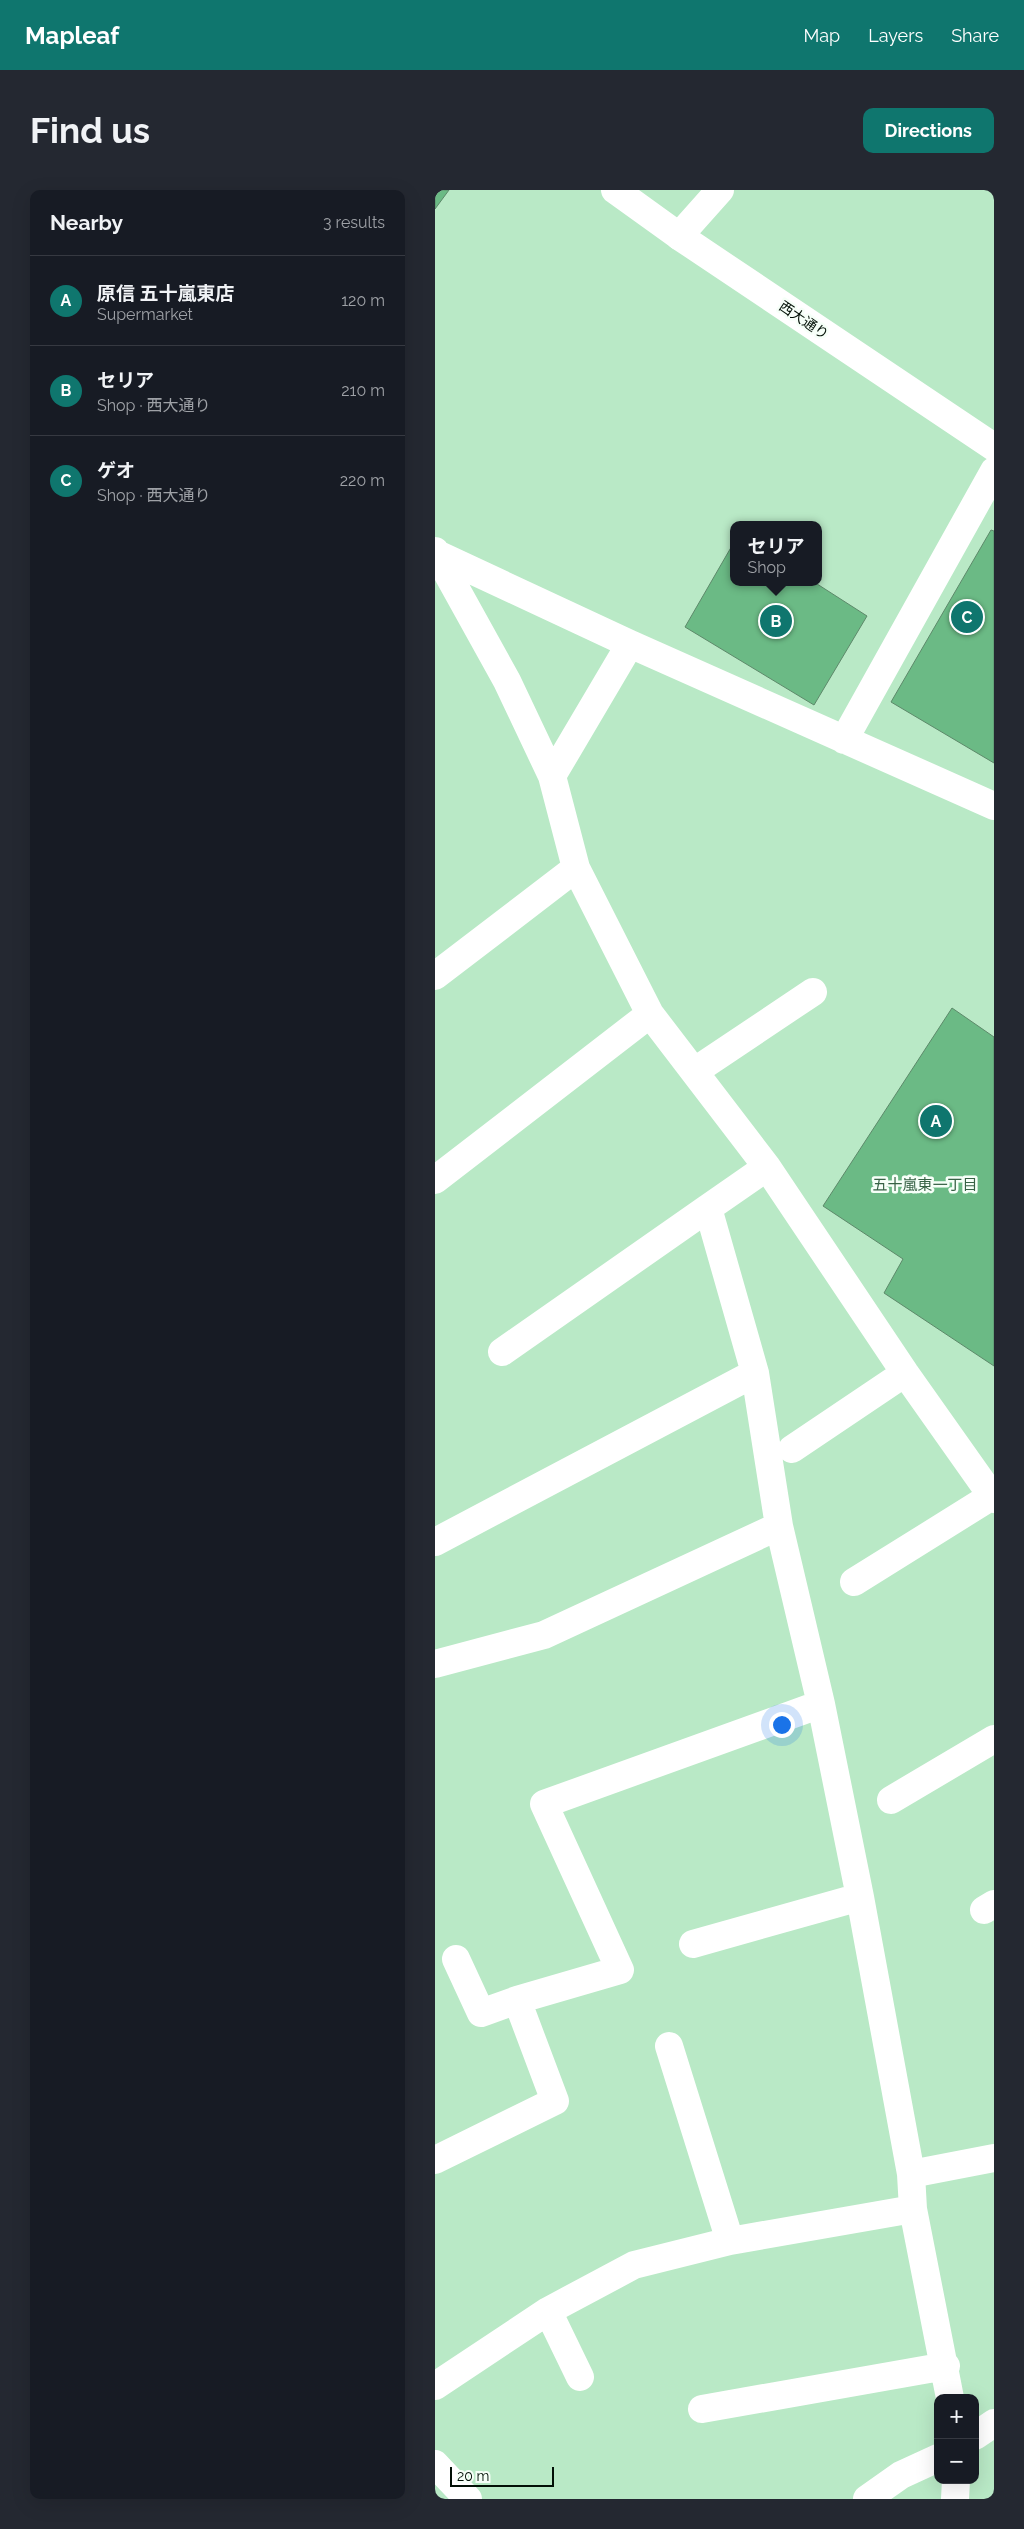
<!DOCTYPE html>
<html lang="en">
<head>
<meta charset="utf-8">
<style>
  body { margin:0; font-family:Raleway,"Noto Sans JP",sans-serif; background:#242831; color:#f1f3f6 }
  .controls { position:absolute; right:15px; bottom:15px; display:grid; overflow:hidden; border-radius:10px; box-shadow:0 5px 20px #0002 }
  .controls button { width:45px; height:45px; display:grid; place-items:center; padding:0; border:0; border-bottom:1px solid #363941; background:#171b24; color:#f1f3f6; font:25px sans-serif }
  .scale { position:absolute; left:15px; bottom:12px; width:104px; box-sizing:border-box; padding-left:5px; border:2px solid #021006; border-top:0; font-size:14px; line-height:18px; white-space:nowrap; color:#021006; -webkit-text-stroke:4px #f6fff8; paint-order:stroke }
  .you { position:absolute; left:346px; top:1534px; width:18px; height:18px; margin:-12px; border:4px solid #fff; border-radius:50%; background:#1a73e8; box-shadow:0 0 0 8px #1a73e833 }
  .badge { display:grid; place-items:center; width:32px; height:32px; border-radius:50%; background:#0f766e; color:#fff; font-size:16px; font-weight:700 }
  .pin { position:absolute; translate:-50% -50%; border:2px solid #fff; box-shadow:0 1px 5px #0006 }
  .popup { position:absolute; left:295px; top:331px; width:92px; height:65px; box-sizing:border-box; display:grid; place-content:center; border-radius:10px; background:#171b24; filter:drop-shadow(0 1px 4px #0005); font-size:16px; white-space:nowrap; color:#9ea1a6 }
  .popup b { font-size:19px; color:#f1f3f6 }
  .popup::after { content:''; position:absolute; left:50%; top:100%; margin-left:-10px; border:10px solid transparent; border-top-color:#171b24 }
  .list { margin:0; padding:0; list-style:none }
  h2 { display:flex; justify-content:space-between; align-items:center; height:65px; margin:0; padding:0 20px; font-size:21px }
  h2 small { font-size:16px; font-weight:400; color:#9ea1a6 }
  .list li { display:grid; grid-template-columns:32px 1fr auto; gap:15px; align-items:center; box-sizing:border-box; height:90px; padding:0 20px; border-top:1px solid #363941 }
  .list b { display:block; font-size:19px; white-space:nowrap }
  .list p { margin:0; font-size:16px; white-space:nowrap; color:#9ea1a6 }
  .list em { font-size:16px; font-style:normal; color:#9ea1a6 }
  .map { position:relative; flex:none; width:559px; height:2309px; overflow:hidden; border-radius:10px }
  header { display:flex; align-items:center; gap:30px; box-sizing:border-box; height:70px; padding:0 25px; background:#0f766e; color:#fff }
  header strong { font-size:24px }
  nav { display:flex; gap:28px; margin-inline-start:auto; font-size:18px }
  .intro { display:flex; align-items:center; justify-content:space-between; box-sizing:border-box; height:120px; padding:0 30px }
  h1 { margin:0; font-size:35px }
  .button { padding:12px 22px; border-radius:10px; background:#0f766e; color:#fff; font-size:18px; font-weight:700 }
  main { display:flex; gap:30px; padding:0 30px }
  aside { flex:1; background:#171b24; border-radius:10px; box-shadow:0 5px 20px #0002 }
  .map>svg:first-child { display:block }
  .building { fill:#6bba85; stroke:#5d896a }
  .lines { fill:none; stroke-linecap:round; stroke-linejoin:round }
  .minor { stroke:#fff; stroke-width:28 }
  .tertiary { stroke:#fff; stroke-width:28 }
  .labels { text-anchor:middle; stroke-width:5; stroke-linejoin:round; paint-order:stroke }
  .street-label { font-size:14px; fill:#021006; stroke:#f6fff8 }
  .neighbourhood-label { font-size:15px; fill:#376245; stroke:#f6fff8 }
</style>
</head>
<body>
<header>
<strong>Mapleaf</strong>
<nav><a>Map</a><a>Layers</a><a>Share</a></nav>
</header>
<div class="intro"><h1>Find us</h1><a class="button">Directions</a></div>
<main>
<aside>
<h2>Nearby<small>3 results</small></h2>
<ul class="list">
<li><span class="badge">A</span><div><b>原信 五十嵐東店</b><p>Supermarket</p></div><em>120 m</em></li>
<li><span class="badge">B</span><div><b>セリア</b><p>Shop · 西大通り</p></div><em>210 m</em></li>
<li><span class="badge">C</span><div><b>ゲオ</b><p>Shop · 西大通り</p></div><em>220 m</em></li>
</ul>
</aside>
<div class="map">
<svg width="559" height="2309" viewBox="0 0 559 2309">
  <rect width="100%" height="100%" fill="#b9e9c6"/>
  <path class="building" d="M 0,0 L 14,0 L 0,19 Z
    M 556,340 L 559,341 L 559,573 L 456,512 Z
    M 298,354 L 298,392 L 379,392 L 432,426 L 379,515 L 250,437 Z
    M 517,818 L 559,847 L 559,1176 L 449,1103 L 468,1069 L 388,1016 Z"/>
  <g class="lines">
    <path class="minor" d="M 244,46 L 285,0
      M 0,361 L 72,491 L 117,586 L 141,678 L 215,824 L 332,977 L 470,1183 L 559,1309
      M 2,364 L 195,454 L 559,616
      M 409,550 L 559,281
      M 117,586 L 195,454
      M 0,786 L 141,678
      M 260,881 L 378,802
      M 332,977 L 273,1018 L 320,1183 L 344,1336 L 386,1514 L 425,1707 L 476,1984 L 478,2019 L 515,2208
      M 0,990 L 215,824
      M 67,1162 L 273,1018
      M 357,1259 L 470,1183
      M 0,1352 L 320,1183
      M 419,1392 L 557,1306
      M 0,1474 L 109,1445 L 344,1336
      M 456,1610 L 559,1549
      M 549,1720 L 559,1714
      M 258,1754 L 425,1707
      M 21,1769 L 46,1823 L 82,1810 L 185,1780 L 109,1614 L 386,1514
      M 234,1856 L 295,2051
      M 0,1970 L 120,1911 L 82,1810
      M 476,1984 L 559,1968
      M 113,2121 L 145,2187
      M 0,2196 L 113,2121 L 199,2075 L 295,2051 L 478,2019
      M 267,2219 L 511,2176
      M 0,2274 L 33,2309
      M 520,2309 L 521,2290"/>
    <path class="tertiary" d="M 180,0 L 244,46 L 559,257
      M 540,2246 L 559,2233
      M 432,2309 L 466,2285 L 503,2268"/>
  </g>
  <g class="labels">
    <g class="street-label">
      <text transform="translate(369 130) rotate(34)" y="5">西大通り</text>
    </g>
    <g class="neighbourhood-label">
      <text x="490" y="1000">五十嵐東一丁目</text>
    </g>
  </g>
</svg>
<div class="controls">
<button>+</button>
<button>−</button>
</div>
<div class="scale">20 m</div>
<div class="you"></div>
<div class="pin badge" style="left:501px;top:931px">A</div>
<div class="pin badge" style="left:341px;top:431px">B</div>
<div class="popup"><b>セリア</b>Shop</div>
<div class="pin badge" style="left:532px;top:427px">C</div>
</div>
</main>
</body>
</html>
